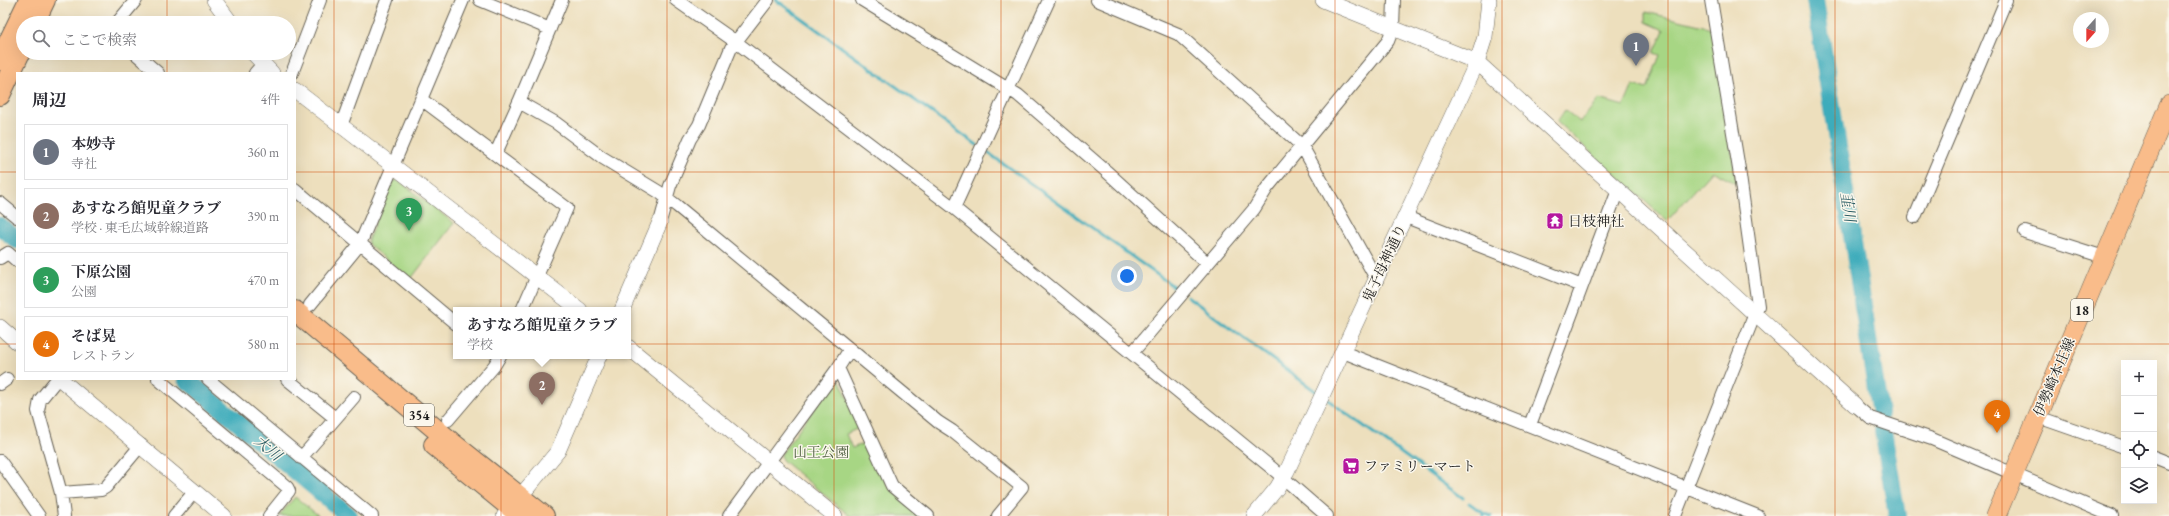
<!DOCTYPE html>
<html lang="ja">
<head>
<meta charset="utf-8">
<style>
  body { margin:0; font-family:"EB Garamond","Noto Serif JP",serif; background:#f7f7f7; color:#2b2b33 }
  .controls { position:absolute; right:12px; bottom:12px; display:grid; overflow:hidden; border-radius:0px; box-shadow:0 4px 16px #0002 }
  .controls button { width:36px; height:36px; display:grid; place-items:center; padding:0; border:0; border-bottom:1px solid #e1e1e2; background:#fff; color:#2b2b33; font:20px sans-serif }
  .compass { position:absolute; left:2073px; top:12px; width:36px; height:36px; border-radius:50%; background:#fff; box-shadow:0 4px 16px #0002; rotate:201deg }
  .you { position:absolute; left:1127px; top:276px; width:14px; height:14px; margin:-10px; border:3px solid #fff; border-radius:50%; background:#1a73e8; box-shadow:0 0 0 6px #1a73e833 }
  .badge { display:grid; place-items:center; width:26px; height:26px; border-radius:50%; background:#b45309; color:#fff; font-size:13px; font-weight:700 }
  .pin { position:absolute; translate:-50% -33px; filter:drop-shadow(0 1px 2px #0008) }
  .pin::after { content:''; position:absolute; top:21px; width:14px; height:12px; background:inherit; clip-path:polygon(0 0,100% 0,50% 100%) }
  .popup { position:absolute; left:453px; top:307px; width:178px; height:52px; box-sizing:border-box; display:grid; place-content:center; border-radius:0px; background:#fff; filter:drop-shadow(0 1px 3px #0005); font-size:13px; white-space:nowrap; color:#7c7c81 }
  .popup b { font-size:15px; color:#2b2b33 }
  .popup::after { content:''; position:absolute; left:50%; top:100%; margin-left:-8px; border:8px solid transparent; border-top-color:#fff }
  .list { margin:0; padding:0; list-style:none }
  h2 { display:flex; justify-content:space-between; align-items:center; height:52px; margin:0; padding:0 16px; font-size:17px }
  h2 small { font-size:13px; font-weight:400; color:#7c7c81 }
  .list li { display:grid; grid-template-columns:26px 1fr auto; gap:12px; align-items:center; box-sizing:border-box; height:56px; margin:0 8px 8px; padding:0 8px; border:1px solid #e1e1e2; border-radius:0px }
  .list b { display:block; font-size:15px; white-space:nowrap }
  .list p { margin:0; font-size:13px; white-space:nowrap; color:#7c7c81 }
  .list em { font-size:13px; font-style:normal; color:#7c7c81 }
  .icon { flex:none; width:22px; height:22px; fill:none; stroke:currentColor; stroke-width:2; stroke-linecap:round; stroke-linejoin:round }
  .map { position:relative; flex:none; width:2169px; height:516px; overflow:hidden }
  .search { position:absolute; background:#fff; box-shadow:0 4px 16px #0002; left:16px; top:16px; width:280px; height:44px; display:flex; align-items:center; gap:10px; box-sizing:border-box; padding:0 14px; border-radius:22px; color:#7c7c81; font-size:15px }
  .panel { position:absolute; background:#fff; box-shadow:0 4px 16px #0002; left:16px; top:72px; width:280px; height:308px; border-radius:0px }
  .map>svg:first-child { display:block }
  .green { fill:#a7d684; stroke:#627950 }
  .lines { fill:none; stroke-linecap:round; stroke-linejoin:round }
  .stream { stroke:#3dacbb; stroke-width:3 }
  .river { stroke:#3dacbb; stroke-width:18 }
  .minor-casing { stroke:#656054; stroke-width:14 }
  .tertiary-casing { stroke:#656054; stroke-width:16 }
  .primary-casing { stroke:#656054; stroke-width:20 }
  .trunk-casing { stroke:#656054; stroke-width:22 }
  .minor { stroke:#fff; stroke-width:12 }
  .tertiary { stroke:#fff; stroke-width:15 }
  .primary { stroke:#f9bc8a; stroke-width:19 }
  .trunk { stroke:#f9bc8a; stroke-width:20 }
  .grid { fill:none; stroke:#d4530e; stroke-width:1; stroke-opacity:0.55 }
  .labels { text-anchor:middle; stroke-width:3; stroke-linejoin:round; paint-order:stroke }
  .shield { fill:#fbf7ec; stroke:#5f5e5a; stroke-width:1 }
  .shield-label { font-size:13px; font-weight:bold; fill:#1c1c1c }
  .poi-label { font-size:14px; fill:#1c1c1c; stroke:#fbf7ec; text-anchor:start }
  .street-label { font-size:14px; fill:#1c1c1c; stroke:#fbf7ec }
  .park-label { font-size:14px; fill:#4d5d40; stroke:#fbf7ec }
  .water-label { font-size:15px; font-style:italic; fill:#2b5d64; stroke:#fbf7ec }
</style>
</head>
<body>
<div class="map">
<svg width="2169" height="516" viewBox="0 0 2169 516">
  <rect width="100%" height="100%" fill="#fbf7ec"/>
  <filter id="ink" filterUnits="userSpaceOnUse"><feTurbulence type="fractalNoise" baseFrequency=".025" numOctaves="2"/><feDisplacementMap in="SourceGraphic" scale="8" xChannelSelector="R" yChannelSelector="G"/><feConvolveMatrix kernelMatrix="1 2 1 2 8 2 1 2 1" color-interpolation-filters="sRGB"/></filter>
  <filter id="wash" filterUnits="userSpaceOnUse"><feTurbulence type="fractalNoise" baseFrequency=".012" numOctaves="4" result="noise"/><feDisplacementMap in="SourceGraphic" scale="16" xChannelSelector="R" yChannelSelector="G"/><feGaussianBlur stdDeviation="0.9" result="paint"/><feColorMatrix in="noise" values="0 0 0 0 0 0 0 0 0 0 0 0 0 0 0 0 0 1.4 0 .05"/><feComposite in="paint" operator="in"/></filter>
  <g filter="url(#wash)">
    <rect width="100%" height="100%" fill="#eddfbd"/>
    <path class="green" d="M 1646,12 L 1712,28 L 1737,184 L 1712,171 L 1667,221 L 1557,122 L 1565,110 L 1580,122 L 1599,99 L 1624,106 L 1633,85 L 1647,89 L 1660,55 L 1654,53 L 1664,30 L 1646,22 Z
      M 398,180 L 454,223 L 410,280 L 368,244 L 368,240 L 392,181 Z
      M 834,381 L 840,381 L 861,427 L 846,434 L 852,448 L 868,442 L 889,487 L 923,516 L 850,516 L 782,460 L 781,454 Z
      M 295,497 L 319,516 L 279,516 Z"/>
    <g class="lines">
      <path class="stream" d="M 776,0 L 977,145
        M 987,152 L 1177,289
        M 1187,296 L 1318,393
        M 1328,400 L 1463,498
        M 1469,503 L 1482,512 L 1484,516
        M 1482,512 L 1491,516"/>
      <path class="river" d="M 1815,0 L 1880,414
        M 0,226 L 17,240
        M 186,379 L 349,516
        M 1883,430 L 1897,516"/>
    </g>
  </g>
  <g filter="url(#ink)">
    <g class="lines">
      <g class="minor-casing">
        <path id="minor" d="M 480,0 L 550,29
          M 676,0 L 736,42 L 954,208 L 1273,469 L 1327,516
          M 862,0 L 1018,95 L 1106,171 L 1207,263
          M 1097,0 L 1178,34 L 1302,146 L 1377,280
          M 117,23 L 136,0
          M 135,53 L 158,73
          M 255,73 L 262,65
          M 292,73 L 320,0
          M 421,99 L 567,208 L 522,310
          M 519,102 L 556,123 L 603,158 L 659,192 L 677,206 L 938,422 L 952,431 L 1022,487 L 998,516
          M 341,126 L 387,0
          M 496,153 L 519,102 L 562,0
          M 295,189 L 456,324
          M 0,203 L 17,217
          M 954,208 L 1049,0
          M 1406,217 L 1582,286
          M 1915,217 L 2006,0
          M 660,222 L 670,186 L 690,139 L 699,125 L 731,48 L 768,0
          M 2025,232 L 2104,257
          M 0,258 L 8,253 L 17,261
          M 310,305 L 360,244 L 463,0
          M 1343,352 L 1758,516
          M 1132,353 L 1254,209 L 1267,188 L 1388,41 L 1393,28 L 1394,0
          M 838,368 L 892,486 L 928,516
          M 57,379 L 40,400 L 38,411 L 61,493 L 64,516
          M 158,379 L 287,487 L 289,491 L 269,516
          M 208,379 L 372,516
          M 287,379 L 335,418
          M 0,384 L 7,379
          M 1855,405 L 1870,418 L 1932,439 L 2112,516
          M 2038,417 L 2124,447
          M 448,420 L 494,366 L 500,356
          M 1530,425 L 1618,190
          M 2154,457 L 2169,463
          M 301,458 L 354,397
          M 0,461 L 39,516
          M 61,493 L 101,490 L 106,487 L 141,445
          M 174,516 L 195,491
          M 729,516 L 838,368 L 850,349
          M 1675,516 L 1758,306 L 1739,169 L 1711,0"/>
      </g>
      <g class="tertiary-casing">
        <path id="tertiary" d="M 214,0 L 231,23
          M 1323,0 L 1477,62 L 1855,405
          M 253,53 L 272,73
          M 295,90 L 580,310
          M 622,310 L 660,222
          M 0,327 L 17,342
          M 628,347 L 835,516
          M 60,379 L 224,516
          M 504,516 L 558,451 L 599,356
          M 1254,516 L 1277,488 L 1287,471 L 1477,62 L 1485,37 L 1489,0"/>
      </g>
      <g class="primary-casing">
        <path id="primary" d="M 1996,516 L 2169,105"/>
      </g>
      <g class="trunk-casing">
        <path id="trunk" d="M 34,23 L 45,0
          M 0,60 L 29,0
          M 0,95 L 23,46
          M 295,311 L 451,442 L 544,516
          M 434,445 L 521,516"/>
      </g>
      <use href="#minor" class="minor"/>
      <use href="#tertiary" class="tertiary"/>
      <use href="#primary" class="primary"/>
      <use href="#trunk" class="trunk"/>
    </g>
  </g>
  <path class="grid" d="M 167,0 L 167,23M 334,0 L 334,516M 501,0 L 501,516M 667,0 L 667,516M 834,0 L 834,516M 1001,0 L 1001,516M 1168,0 L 1168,516M 1335,0 L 1335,516M 1502,0 L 1502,516M 1668,0 L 1668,516M 1835,0 L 1835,516M 2002,0 L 2002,516M 167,53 L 167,73M 0,172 L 17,172M 295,172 L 2169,172M 0,344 L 17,344M 295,344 L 2169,344M 167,379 L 167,516"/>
  <defs>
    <g id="temple-square" transform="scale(0.9)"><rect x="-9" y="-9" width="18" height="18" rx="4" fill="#b5179e" stroke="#fbf7ec"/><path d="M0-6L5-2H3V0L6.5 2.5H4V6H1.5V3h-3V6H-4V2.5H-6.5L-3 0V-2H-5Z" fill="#fff"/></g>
    <g id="supermarket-square" transform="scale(0.9)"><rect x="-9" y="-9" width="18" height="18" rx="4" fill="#b5179e" stroke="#fbf7ec"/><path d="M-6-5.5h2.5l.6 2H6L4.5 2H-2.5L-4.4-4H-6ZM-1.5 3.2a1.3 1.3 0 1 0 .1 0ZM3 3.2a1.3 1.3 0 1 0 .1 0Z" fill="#fff"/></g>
  </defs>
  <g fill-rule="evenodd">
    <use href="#temple-square" x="1555" y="221"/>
    <use href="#supermarket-square" x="1351" y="466"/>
  </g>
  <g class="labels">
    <g class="shield">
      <rect x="2071" y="299" width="22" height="22" rx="3"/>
      <rect x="404" y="404" width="30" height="22" rx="3"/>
    </g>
    <g class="shield-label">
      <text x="2082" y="315">18</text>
      <text x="419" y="420">354</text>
    </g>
    <g class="poi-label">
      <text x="1568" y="226">日枝神社</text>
      <text x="1364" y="471">ファミリーマート</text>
    </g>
    <g class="street-label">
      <text transform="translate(1384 263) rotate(-65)" y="5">鬼子母神通り</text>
      <text transform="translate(2054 377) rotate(-67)" y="5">伊勢崎本庄線</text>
    </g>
    <g class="park-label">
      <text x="821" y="457">山王公園</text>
    </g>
    <g class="water-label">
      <text transform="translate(1848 207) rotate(81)" y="5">韮川</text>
      <text transform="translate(268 448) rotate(40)" y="5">大川</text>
    </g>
  </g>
</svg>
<div class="controls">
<button>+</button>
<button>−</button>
<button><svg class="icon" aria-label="locate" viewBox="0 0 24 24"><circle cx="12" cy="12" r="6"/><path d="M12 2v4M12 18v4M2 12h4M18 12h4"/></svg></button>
<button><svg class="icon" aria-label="layers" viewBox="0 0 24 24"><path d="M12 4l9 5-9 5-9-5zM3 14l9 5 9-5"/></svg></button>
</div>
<svg class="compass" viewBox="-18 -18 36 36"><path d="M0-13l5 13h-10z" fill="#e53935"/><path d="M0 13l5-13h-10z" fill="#7c7c81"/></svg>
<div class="you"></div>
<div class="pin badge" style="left:1636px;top:66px;background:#6b7280">1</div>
<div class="pin badge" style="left:542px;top:405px;background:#8d6e63">2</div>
<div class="popup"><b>あすなろ館児童クラブ</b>学校</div>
<div class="pin badge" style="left:409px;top:231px;background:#2e9e5b">3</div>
<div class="pin badge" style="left:1997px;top:433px;background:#e8710a">4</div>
<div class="search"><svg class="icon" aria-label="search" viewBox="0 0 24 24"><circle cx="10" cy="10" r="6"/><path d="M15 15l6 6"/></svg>ここで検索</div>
<section class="panel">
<h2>周辺<small>4件</small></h2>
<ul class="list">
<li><span class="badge" style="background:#6b7280">1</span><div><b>本妙寺</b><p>寺社</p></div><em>360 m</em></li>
<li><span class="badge" style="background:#8d6e63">2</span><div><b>あすなろ館児童クラブ</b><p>学校 · 東毛広域幹線道路</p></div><em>390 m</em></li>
<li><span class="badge" style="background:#2e9e5b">3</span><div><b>下原公園</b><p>公園</p></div><em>470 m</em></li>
<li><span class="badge" style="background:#e8710a">4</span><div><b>そば晃</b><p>レストラン</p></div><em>580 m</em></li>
</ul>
</section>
</div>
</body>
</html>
